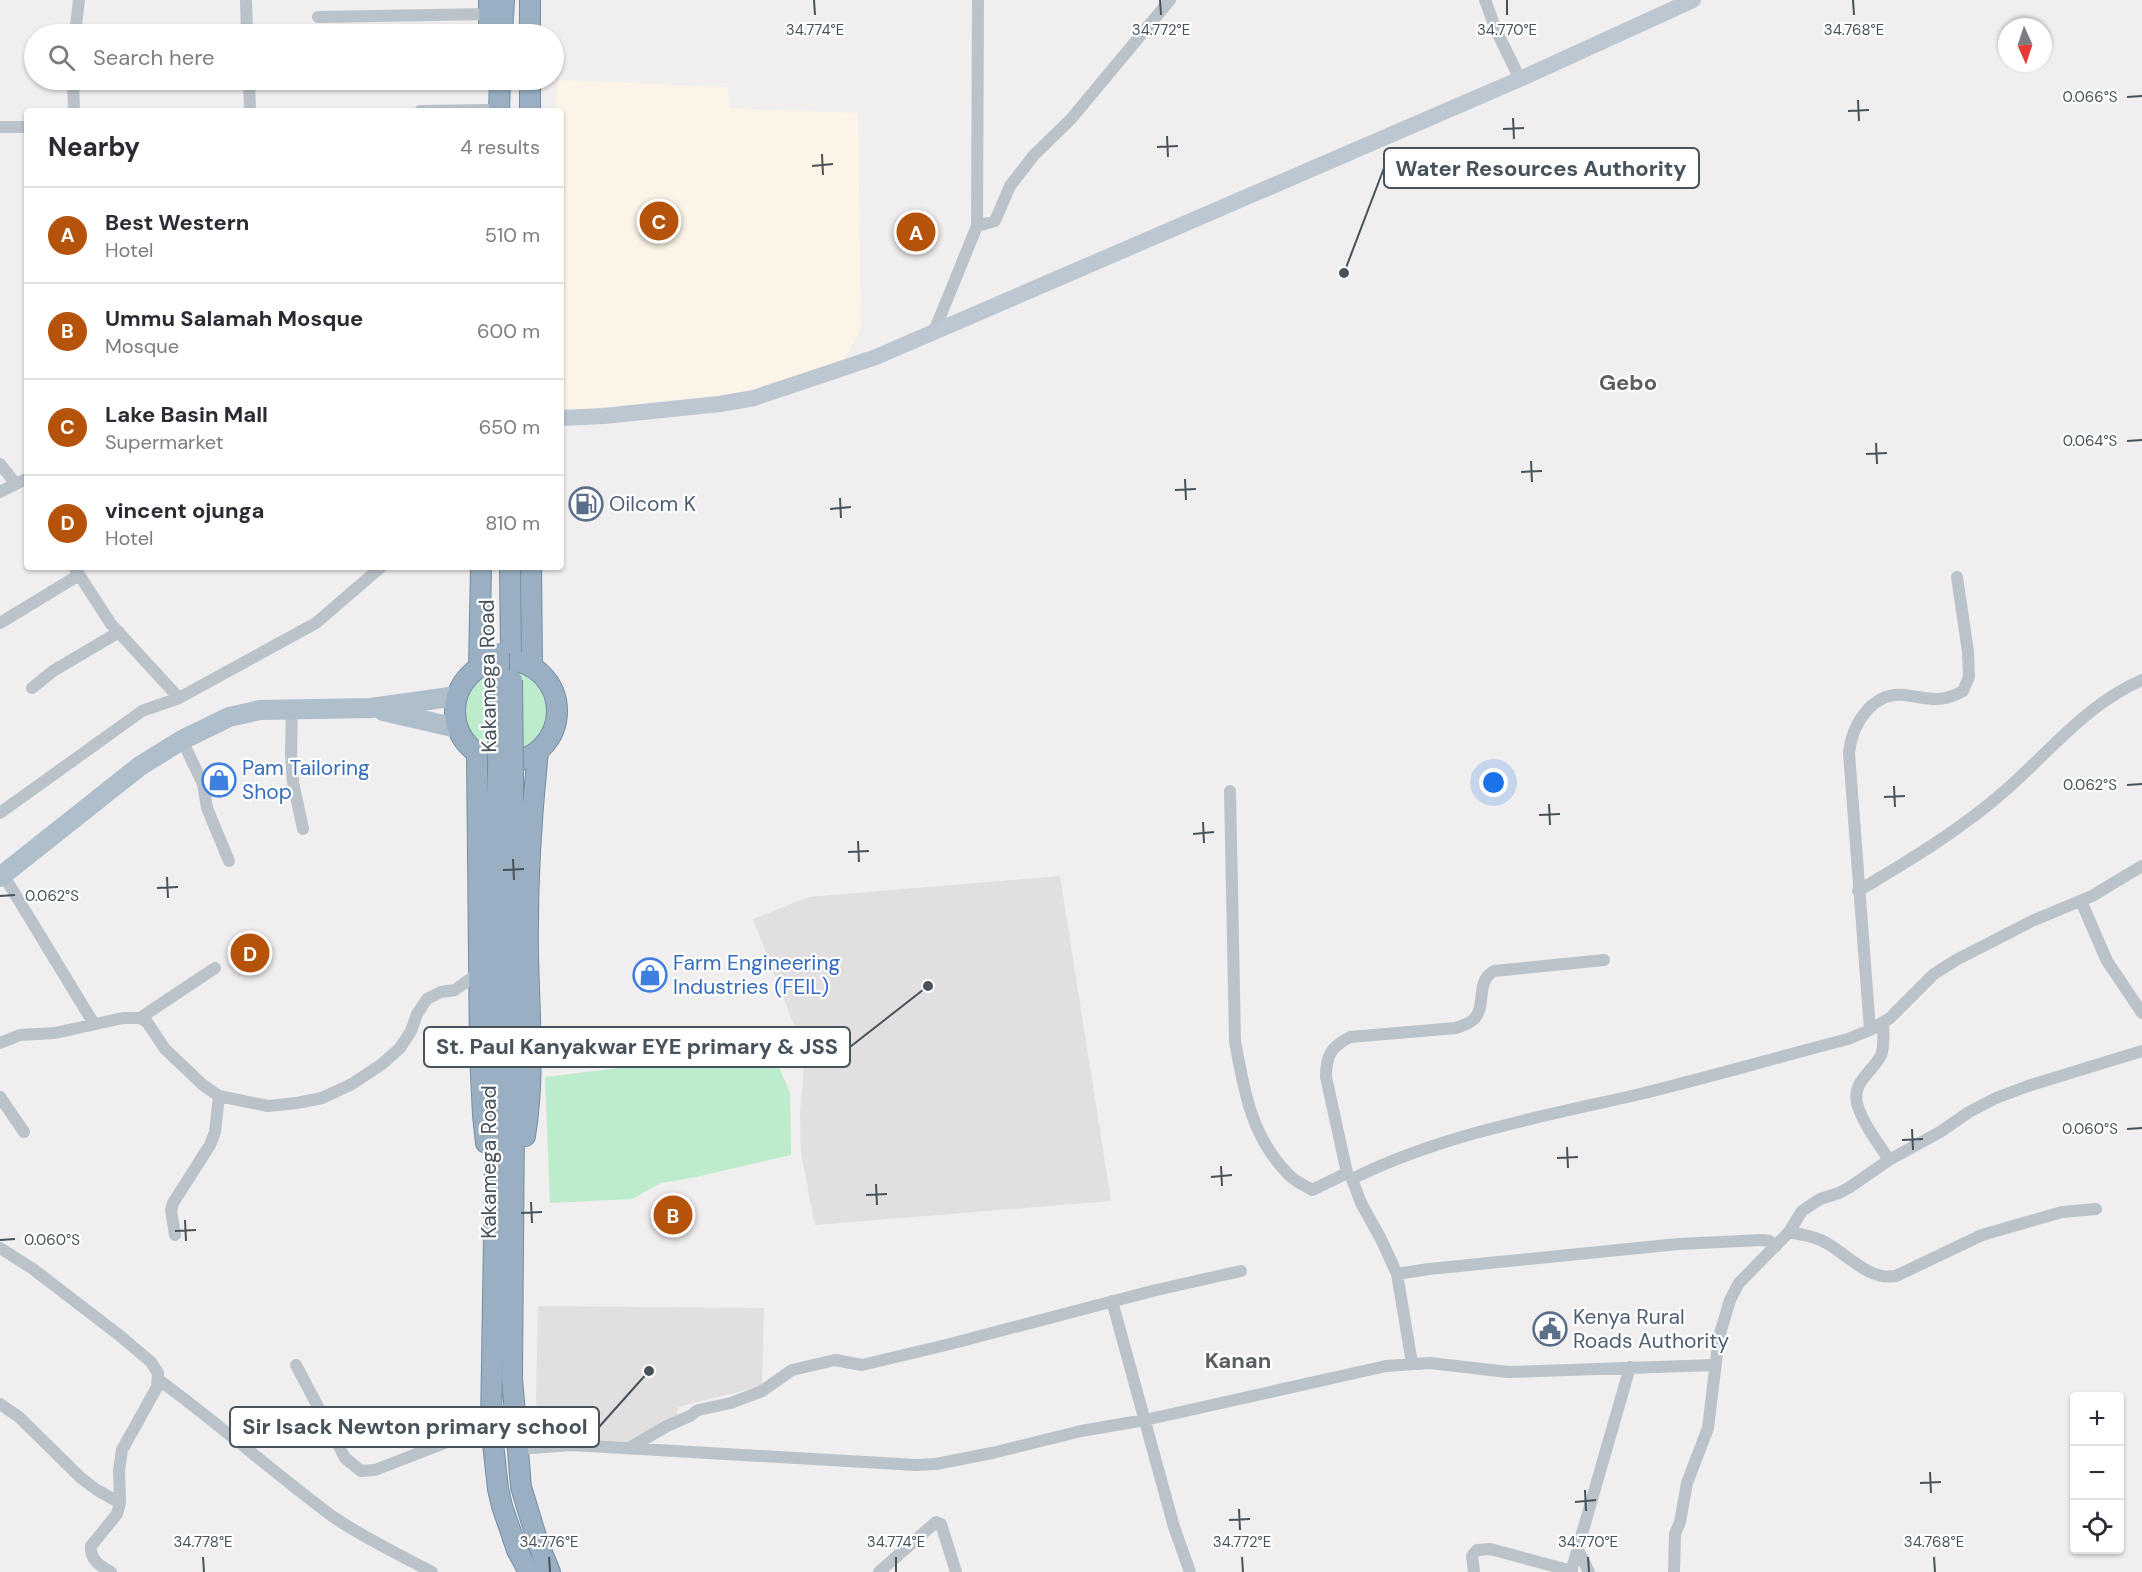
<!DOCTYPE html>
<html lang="en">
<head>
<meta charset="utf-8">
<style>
  body { margin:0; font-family:"DM Sans",sans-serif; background:#f7f7f7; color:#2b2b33 }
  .controls { position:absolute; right:18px; bottom:18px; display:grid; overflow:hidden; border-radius:6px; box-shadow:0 2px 4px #0004 }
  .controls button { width:54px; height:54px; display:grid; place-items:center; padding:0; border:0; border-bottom:2px solid #e1e1e2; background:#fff; color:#2b2b33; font:30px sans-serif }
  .compass { position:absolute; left:1998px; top:18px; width:54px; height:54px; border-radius:50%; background:#fff; box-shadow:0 2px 4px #0004; rotate:177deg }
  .you { position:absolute; left:1494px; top:783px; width:21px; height:21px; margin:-15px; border:4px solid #fff; border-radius:50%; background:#1a73e8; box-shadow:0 0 0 9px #1a73e833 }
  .badge { display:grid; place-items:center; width:39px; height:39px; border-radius:50%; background:#b45309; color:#fff; font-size:20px; font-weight:700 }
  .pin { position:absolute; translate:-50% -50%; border:3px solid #fff; box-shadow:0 2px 6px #0006 }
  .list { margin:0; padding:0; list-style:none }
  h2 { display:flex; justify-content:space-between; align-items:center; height:78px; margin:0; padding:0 24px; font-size:26px }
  h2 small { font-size:20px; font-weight:400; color:#7c7c81 }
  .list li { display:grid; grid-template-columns:39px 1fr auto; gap:18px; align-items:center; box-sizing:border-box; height:96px; padding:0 24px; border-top:2px solid #e1e1e2 }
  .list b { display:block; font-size:22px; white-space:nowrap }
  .list p { margin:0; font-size:20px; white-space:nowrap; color:#7c7c81 }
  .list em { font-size:20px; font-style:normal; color:#7c7c81 }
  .icon { flex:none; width:33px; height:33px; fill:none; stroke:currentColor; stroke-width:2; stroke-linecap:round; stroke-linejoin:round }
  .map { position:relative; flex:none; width:2142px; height:1572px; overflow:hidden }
  .search { position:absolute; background:#fff; box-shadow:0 2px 4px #0004; left:24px; top:24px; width:540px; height:66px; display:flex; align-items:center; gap:15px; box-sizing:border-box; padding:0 21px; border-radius:33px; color:#7c7c81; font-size:22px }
  .panel { position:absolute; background:#fff; box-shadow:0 2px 4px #0004; left:24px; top:108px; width:540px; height:462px; border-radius:6px }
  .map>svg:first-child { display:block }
  .commercial { fill:#fbf4e7 }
  .education { fill:#e1dfdf }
  .green { fill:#bdeccd }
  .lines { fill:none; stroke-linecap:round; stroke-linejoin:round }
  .trunk-casing { stroke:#738da6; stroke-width:22 }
  .minor { stroke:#bac3ca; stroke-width:12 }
  .secondary { stroke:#bcc7d1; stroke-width:16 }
  .primary { stroke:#aebecb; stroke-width:20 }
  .trunk { stroke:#9ab0c2; stroke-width:20 }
  .trunk-bridge-casing { stroke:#738da6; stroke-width:22; stroke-linecap:butt }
  .trunk-bridge { stroke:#9ab0c2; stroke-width:20 }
  .ticks { fill:none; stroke:#47525a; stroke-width:2 }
  .labels { text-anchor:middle; stroke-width:4.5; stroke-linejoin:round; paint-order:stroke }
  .service-label { font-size:21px; fill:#4e5e75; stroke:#fff; text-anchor:start }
  .street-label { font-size:21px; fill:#47525a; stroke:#fff }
  .shop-label { font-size:21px; fill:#366cbe; stroke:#fff; text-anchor:start }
  .neighbourhood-label { font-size:22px; font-weight:bold; fill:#5b5e62; stroke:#fff }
  .ticks-label { font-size:15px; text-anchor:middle; fill:#47525a; stroke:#fff; stroke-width:4.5; stroke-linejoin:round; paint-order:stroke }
  .leader { fill:none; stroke:#47525a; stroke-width:2 }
  .callout-dot { fill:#47525a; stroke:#fff; stroke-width:2 }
  .callout { fill:#fff; stroke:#47525a; stroke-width:2 }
  .callout-label { font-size:22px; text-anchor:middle; font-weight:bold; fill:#47525a }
</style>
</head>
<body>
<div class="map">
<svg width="2142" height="1572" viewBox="0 0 2142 1572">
  <rect width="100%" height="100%" fill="#f0eeee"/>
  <path class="commercial" d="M 558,80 L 728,87 L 729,108 L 858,113 L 861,329 L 843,362 L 813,373 L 764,384 L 748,392 L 568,411 L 561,406 L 561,111 L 554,111 Z"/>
  <path class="education" d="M 1060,876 L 1111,1201 L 815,1225 L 801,1153 L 800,1115 L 805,1054 L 753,919 L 809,897 Z
    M 538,1306 L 764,1308 L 762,1386 L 678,1407 L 677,1418 L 627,1443 L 539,1442 L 536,1399 Z"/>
  <path class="green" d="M463 711a43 43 0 1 1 86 0a43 43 0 1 1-86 0Z
    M 745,1047 L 764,1048 L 779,1067 L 790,1093 L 791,1155 L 696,1177 L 661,1183 L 632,1199 L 550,1203 L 545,1077 L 620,1068 L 666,1067 L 682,1053 L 715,1053 Z"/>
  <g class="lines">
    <g class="trunk-casing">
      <path id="trunk" d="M 530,0 L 530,34
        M 489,34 L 489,0
        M 502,34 L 504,0
        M 499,111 L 500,80
        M 530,111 L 530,80
        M 510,567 L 511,653
        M 531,567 L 532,666
        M455 711a51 51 0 1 1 102 0a51 51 0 1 1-102 0Z
        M 479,667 L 481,567
        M 477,753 L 480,1054 L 483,1115 L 486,1143
        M 498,774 L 494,936 L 496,1113 L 491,1425 L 498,1489 L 502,1506 L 517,1550 L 529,1572
        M 513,774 L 514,1112 L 512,1378 L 521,1487 L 538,1543 L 550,1572
        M 525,1136 C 535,1076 529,1013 528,953 C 527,886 531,818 538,752"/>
    </g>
    <path class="minor" d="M 246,0 L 247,34
      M 1485,0 L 1496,30 L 1520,79
      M 318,17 L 489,14
      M 75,34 L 79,0
      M 73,80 L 74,111
      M 249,80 L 250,111
      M 420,111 L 488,110
      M 0,127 L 27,127
      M 977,226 L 995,221 L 1010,186 L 1034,155 L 1071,119 L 1170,0
      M 933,334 L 977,226 L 978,0
      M 0,464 L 16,484
      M 0,492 L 26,479
      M 74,567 L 111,624 L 179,698
      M 0,623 L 79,575
      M 32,688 L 53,671 L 119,632
      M 292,709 L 291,754 L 293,782 L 303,829
      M 182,740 L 203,784 L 207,808 L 229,861
      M 1230,791 L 1235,1041 C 1244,1091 1251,1136 1288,1174 C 1294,1181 1304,1185 1312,1190 L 1347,1173 L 1352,1179 C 1440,1135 1540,1117 1636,1095 C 1707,1078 1778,1057 1848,1039 L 1870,1030 L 1890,1018 L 1934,974 L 1956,960 L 2032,921 L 2092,896 L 2142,866
      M 0,813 L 142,711 L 179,698 L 316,623 L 381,567
      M 1,871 L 94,1024
      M 1858,891 C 1910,860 1962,829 2007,789 C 2051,750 2087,704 2142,680
      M 2081,901 L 2107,961 L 2142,1013
      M 140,1018 L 215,968
      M 1883,1022 C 1883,1032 1885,1046 1881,1055 C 1873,1072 1852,1081 1857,1103 C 1861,1121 1879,1144 1889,1160
      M 1870,1030 L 1849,753 C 1852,724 1872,692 1904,695 C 1929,698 1940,704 1963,691 L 1969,677 L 1968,652 L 1957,577
      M 0,1043 L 20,1035 L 55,1033 L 123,1018 L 140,1018 L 147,1022 L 165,1049 L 203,1085 L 219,1096 L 268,1106 L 297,1103 L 322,1098 L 352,1084 L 382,1064 L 400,1048 L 411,1031 L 417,1014 L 427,999 L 441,992 L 455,990 L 481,971
      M 0,1097 L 24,1132
      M 1347,1173 L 1326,1077 C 1326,1055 1331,1047 1350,1037 L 1456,1028 C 1461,1026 1469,1024 1474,1019 C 1487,1006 1475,981 1494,971 L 1604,960
      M 1352,1179 L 1361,1203 L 1381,1239 L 1397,1274 L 1412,1363
      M 1789,1232 C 1800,1234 1811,1236 1821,1240 C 1846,1252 1867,1281 1896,1276 L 1982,1235 L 2062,1212 L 2096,1209
      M 175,1235 L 171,1210 L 173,1203 L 210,1145 L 215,1132 L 219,1096
      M 0,1248 L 33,1269 L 119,1335 L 151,1362 L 158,1373 L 157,1387 L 122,1450 L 119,1470 L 120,1503 L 117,1514 L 91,1546 C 90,1560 100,1566 111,1572
      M 1397,1274 L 1429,1269 L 1678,1244 L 1762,1240 L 1769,1241 L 1776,1246
      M 1112,1301 L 1174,1527 L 1190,1572
      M 296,1365 L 345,1458 L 361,1471 L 375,1470 L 491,1425
      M 159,1380 C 218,1423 273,1472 332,1516 C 362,1537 400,1555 432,1572
      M 0,1404 L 19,1417 L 81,1478 L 97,1490 L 120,1503
      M 631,1447 L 667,1426 L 690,1416 L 698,1410 L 731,1403 L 762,1391 L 792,1370 L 835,1360 L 862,1365 L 950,1344 L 1152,1291 L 1241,1271
      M 518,1449 L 572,1445 L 916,1465 L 936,1464 L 992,1453 L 1081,1431 L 1145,1420 L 1386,1366 L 1430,1363 L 1508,1372 L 1715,1365
      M 1578,1550 L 1589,1572
      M 879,1572 L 936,1522 L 941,1524 L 956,1572
      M 1474,1572 L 1472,1556 L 1477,1550 L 1490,1549 L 1572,1571
      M 1571,1572 L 1630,1367
      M 1674,1572 L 1675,1534 L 1680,1522 L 1687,1483 L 1708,1428 L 1719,1337 L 1730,1300 L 1739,1283 L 1789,1232 L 1802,1211 L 1820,1199 L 1839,1193 L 1850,1187 L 1889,1160 L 1940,1132 L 1969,1112 L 1996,1098 L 2028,1086 L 2142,1051"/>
    <path class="secondary" d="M 561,418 L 604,416 L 720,404 L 754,398 L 876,357 L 1520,79 L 1693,0"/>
    <path class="primary" d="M 383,711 L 457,728
      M 0,877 L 140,766 L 182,740 L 229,717 L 260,710 L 371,708 L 457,696"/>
    <use href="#trunk" class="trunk"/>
    <g class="trunk-bridge-casing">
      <path id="trunk-bridge" d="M 512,680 L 513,774
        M 498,774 L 499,653"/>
    </g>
    <use href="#trunk-bridge" class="trunk-bridge"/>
  </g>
  <path class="ticks" d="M 814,0 L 815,15M 1160,0 L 1161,15M 1507,0 L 1507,15M 1853,0 L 1854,15M 2127,97 L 2142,96M 1858,100 L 1859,121M 1848,111 L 1869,110M 1513,118 L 1514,139M 1503,129 L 1524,128M 1167,136 L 1168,157M 1157,147 L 1178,146M 822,154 L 823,175M 812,166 L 833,164M 2127,441 L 2142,440M 1876,443 L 1877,464M 1866,454 L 1887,453M 1531,461 L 1532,482M 1521,472 L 1542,471M 1185,479 L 1186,500M 1175,490 L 1196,489M 840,498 L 841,518M 830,509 L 851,507M 2127,785 L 2142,784M 1894,786 L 1895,807M 1884,797 L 1905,796M 1549,804 L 1550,825M 1539,815 L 1560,814M 1203,822 L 1204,843M 1193,834 L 1214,832M 858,841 L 859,862M 848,852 L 869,851M 513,859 L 514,880M 503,870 L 524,869M 167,877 L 168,898M 157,888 L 178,887M 0,896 L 15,895M 1912,1129 L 1913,1150M 2127,1129 L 2142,1128M 1902,1140 L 1923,1139M 1567,1147 L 1568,1168M 1557,1158 L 1578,1157M 1221,1166 L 1222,1186M 1211,1177 L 1232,1175M 876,1184 L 877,1205M 866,1195 L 887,1194M 531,1202 L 532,1223M 521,1213 L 542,1212M 185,1220 L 186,1241M 175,1231 L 196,1230M 0,1240 L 15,1239M 1930,1472 L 1931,1493M 1920,1483 L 1941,1482M 1585,1490 L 1586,1511M 1575,1502 L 1596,1500M 1239,1509 L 1240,1530M 1229,1520 L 1250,1519M 203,1557 L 204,1572M 549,1557 L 550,1572M 896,1557 L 896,1572M 1242,1557 L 1243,1572M 1588,1557 L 1589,1572M 1934,1557 L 1935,1572"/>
  <defs>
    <g id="fuel-ring" transform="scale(1.725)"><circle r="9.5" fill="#fff" stroke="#5c6f8a" stroke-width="1.5"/><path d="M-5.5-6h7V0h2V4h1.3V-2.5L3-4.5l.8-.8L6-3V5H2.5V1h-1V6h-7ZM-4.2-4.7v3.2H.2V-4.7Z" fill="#5c6f8a"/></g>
    <g id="shop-ring" transform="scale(1.725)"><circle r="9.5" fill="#fff" stroke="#3f7fe0" stroke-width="1.5"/><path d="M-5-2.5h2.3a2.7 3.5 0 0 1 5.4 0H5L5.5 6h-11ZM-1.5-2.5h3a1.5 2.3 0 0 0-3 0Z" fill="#3f7fe0"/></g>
    <g id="civic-ring" transform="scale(1.725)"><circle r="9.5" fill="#fff" stroke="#5c6f8a" stroke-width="1.5"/><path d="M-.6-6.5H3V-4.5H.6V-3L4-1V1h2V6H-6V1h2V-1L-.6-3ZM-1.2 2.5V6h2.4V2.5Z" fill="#5c6f8a"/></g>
  </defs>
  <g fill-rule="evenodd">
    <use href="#fuel-ring" x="586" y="504"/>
    <use href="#shop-ring" x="219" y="780"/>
    <use href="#shop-ring" x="650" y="975"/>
    <use href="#civic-ring" x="1550" y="1329"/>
  </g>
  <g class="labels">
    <g class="service-label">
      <text x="609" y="511">Oilcom K</text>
      <text x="1573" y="1324">Kenya Rural<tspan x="1573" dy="24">Roads Authority</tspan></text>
    </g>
    <g class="street-label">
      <text transform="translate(488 676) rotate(-91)" y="7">Kakamega Road</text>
      <text transform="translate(489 1162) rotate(-90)" y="7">Kakamega Road</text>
    </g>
    <g class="shop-label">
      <text x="242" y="775">Pam Tailoring<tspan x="242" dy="24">Shop</tspan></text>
      <text x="673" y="970">Farm Engineering<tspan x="673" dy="24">Industries (FEIL)</tspan></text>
    </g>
    <g class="neighbourhood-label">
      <text x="1628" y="390">Gebo</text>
      <text x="1238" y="1368">Kanan</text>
    </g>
  </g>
  <g class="ticks-label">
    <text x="815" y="35">34.774°E</text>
    <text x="1161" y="35">34.772°E</text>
    <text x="1507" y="35">34.770°E</text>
    <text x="1854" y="35">34.768°E</text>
    <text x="2090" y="102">0.066°S</text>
    <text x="2090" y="446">0.064°S</text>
    <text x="2090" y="790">0.062°S</text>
    <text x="52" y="901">0.062°S</text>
    <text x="2090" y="1134">0.060°S</text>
    <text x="52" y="1245">0.060°S</text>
    <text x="203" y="1547">34.778°E</text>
    <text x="549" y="1547">34.776°E</text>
    <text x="896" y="1547">34.774°E</text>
    <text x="1242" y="1547">34.772°E</text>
    <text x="1588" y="1547">34.770°E</text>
    <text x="1934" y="1547">34.768°E</text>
  </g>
  <path class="leader" d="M1344 273L1384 168M928 986L850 1047M649 1371L599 1427"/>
  <g class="callout-dot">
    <circle cx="1344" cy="273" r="6"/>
    <circle cx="928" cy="986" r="6"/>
    <circle cx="649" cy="1371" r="6"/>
  </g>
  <g class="callout">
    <rect x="1384" y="148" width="315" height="40" rx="6"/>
    <rect x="424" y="1027" width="426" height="40" rx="6"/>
    <rect x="230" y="1407" width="369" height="40" rx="6"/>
  </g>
  <g class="callout-label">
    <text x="1541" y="176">Water Resources Authority</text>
    <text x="637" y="1054">St. Paul Kanyakwar EYE primary &amp; JSS</text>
    <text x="415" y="1434">Sir Isack Newton primary school</text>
  </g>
</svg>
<div class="controls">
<button>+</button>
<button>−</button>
<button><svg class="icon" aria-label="locate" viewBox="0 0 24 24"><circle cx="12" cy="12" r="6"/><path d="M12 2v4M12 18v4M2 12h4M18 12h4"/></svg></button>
</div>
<svg class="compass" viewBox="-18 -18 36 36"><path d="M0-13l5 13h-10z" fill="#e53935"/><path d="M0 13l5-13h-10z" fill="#7c7c81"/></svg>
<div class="you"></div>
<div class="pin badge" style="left:916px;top:232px">A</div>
<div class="pin badge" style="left:673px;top:1215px">B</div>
<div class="pin badge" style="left:659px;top:221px">C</div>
<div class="pin badge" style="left:250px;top:953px">D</div>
<div class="search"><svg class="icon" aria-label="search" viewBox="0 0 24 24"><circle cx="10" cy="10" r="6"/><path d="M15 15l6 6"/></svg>Search here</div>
<section class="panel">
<h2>Nearby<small>4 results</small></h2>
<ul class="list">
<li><span class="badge">A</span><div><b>Best Western</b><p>Hotel</p></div><em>510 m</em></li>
<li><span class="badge">B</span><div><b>Ummu Salamah Mosque</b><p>Mosque</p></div><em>600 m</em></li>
<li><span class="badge">C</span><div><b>Lake Basin Mall</b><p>Supermarket</p></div><em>650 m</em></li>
<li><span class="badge">D</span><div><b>vincent ojunga</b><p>Hotel</p></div><em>810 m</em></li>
</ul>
</section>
</div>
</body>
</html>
